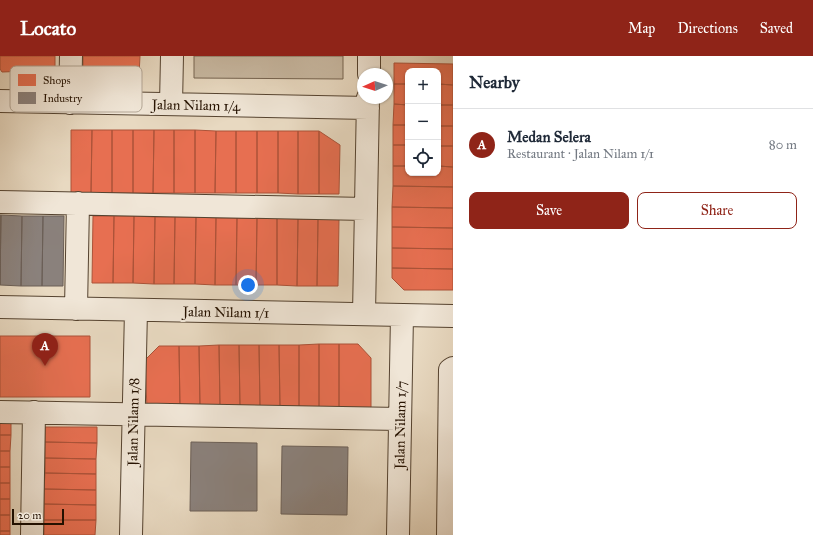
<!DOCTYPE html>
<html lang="en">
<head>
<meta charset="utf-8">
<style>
  body { margin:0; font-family:"IM FELL Great Primer",serif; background:#f2f2f3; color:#1f2937 }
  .controls { position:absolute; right:12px; top:12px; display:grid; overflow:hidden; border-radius:8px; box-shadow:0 1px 3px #0004 }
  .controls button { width:36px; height:36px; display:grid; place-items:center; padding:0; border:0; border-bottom:1px solid #e0e1e3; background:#fff; color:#1f2937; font:20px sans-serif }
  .compass { position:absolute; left:357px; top:12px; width:36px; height:36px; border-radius:50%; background:#fff; box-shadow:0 1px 3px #0004; rotate:267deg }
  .scale { position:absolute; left:12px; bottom:10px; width:52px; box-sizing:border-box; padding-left:4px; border:2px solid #241100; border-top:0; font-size:11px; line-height:14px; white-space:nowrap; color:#241100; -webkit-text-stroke:3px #f0e6d7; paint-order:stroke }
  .you { position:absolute; left:248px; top:229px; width:14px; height:14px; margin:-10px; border:3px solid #fff; border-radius:50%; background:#1a73e8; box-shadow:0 0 0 6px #1a73e833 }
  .badge { display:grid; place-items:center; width:26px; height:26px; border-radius:50%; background:#8f2418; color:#fff; font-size:13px; font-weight:700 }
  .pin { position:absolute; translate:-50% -33px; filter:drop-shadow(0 1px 2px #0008) }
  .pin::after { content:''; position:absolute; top:21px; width:14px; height:12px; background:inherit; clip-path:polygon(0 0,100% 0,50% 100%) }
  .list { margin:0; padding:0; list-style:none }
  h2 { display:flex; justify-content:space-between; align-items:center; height:52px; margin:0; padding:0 16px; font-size:17px }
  h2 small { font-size:13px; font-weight:400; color:#747a83 }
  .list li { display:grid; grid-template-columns:26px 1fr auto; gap:12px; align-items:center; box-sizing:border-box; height:72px; padding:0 16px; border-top:1px solid #e0e1e3 }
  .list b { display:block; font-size:15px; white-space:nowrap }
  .list p { margin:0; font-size:13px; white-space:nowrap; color:#747a83 }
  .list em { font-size:13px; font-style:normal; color:#747a83 }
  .actions { display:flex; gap:8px; padding:12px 16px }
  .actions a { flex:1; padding:9px 0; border:1px solid #8f2418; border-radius:8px; text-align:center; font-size:14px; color:#8f2418 }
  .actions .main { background:#8f2418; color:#fff }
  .icon { flex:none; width:22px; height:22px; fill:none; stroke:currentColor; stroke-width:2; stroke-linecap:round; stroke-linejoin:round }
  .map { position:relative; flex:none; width:453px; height:479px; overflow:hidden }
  header { display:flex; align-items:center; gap:24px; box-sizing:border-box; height:56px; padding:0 20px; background:#8f2418; color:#fff }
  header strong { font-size:19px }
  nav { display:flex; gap:22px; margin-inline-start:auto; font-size:14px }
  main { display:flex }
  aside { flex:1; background:#fff }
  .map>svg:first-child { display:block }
  .green { fill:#c7b7a0; stroke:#766450 }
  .shops { fill:#e76f51; stroke:#ac5339 }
  .industry { fill:#8a817c; stroke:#6b5f57 }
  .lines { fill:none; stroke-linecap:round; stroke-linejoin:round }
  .minor-casing { stroke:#554330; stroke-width:24 }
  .minor { stroke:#f0e6d7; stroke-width:22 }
  .labels { text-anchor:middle; stroke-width:4; stroke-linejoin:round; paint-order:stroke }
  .street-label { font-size:14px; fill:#241100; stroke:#f0e6d7 }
  .key { fill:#f0e6d7; stroke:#b3a696; stroke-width:1 }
  .key-label { font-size:11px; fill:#241100 }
</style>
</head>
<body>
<header>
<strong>Locato</strong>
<nav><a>Map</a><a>Directions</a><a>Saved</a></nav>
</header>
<main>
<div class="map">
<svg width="453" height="479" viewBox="0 0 453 479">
  <rect width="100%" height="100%" fill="#e8d9c1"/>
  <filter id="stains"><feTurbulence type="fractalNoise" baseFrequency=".005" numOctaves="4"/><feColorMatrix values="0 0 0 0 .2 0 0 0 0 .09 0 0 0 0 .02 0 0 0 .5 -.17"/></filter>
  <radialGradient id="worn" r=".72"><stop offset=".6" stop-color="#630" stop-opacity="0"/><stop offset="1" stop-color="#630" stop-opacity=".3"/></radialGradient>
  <path class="green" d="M 194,0 L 343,0 L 343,23 L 194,22 Z"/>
  <path class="shops" d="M 0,0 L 55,0 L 55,14 L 2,16 L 0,13 Z
    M 83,0 L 140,0 L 139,19 L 83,18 Z
    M 394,7 L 453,8 L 453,29 L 438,28 L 438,15 L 408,15 L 408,28 L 394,28 Z
    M 394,28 L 408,28 L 408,49 L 394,48 Z
    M 438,28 L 453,29 L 453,49 L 438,49 Z
    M 394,48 L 408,49 L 408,69 L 393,69 Z
    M 438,49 L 453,49 L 453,70 L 438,70 Z
    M 393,69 L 408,69 L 408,89 L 393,89 Z
    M 438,70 L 453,70 L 453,90 L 438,90 Z
    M 71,74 L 92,74 L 91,137 L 71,137 Z
    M 92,74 L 112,74 L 112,137 L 91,137 Z
    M 112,74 L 133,74 L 133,137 L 112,137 Z
    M 133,74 L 154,74 L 153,137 L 133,137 Z
    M 154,74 L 174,74 L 174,137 L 153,137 Z
    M 174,74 L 195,74 L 195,137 L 174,137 Z
    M 195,74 L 216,75 L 215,137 L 195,137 Z
    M 216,75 L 236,75 L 236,137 L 215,137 Z
    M 236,75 L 257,75 L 257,137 L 236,137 Z
    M 257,75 L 278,75 L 278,137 L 257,137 Z
    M 278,75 L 298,75 L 298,138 L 278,137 Z
    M 298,75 L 319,75 L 319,138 L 298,138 Z
    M 319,75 L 340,89 L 339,138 L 319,138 Z
    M 393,89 L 408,89 L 408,110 L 393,110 Z
    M 438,90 L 453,90 L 453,111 L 438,110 Z
    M 393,110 L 408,110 L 408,117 L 438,117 L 438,110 L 453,111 L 453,131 L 393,130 Z
    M 393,130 L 453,131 L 453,152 L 392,151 Z
    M 392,151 L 453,152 L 453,172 L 392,171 Z
    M 93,160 L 114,160 L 113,227 L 92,227 Z
    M 114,160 L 134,160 L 133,227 L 113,227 Z
    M 134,160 L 155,161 L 154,228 L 133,227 Z
    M 155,161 L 175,161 L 174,228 L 154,228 Z
    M 175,161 L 196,161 L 195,228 L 174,228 Z
    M 196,161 L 216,162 L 215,229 L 195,228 Z
    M 216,162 L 237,162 L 236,229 L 215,229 Z
    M 237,162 L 257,162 L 256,229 L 236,229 Z
    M 257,162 L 277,162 L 277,229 L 256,229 Z
    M 277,162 L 298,163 L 297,230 L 277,229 Z
    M 298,163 L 318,163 L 317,230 L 297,230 Z
    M 318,163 L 339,163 L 338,230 L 317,230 Z
    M 392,171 L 453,172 L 453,193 L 392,192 Z
    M 392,192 L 453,193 L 453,213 L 392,212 Z
    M 392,212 L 453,213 L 453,234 L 404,234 L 392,222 Z
    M 0,280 L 90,280 L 90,341 L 0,341 Z
    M 319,288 L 339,288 L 339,351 L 319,351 Z
    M 319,288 L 319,351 L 299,352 L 299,289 Z
    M 339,288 L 358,288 L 371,302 L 371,353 L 339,351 Z
    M 219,289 L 220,352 L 200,352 L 199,290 Z
    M 219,289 L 239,289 L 240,352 L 220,352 Z
    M 239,289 L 259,289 L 260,352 L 240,352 Z
    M 259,289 L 279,289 L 280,352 L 260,352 Z
    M 279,289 L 299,289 L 299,352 L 280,352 Z
    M 159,290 L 179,290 L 180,353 L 147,353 L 145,304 Z
    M 179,290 L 199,290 L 200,352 L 180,353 Z
    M 0,363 L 11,363 L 11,379 L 0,379 Z
    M 45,371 L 97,371 L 97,387 L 45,386 Z
    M 0,379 L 11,379 L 10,395 L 0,395 Z
    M 45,386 L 97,387 L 96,403 L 45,402 Z
    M 0,395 L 10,395 L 10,411 L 0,411 Z
    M 45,402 L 96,403 L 96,418 L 45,417 Z
    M 0,411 L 10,411 L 10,427 L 0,427 Z
    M 45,417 L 96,418 L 96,434 L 44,433 Z
    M 0,427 L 10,427 L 10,443 L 0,443 Z
    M 44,433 L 96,434 L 96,449 L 44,448 Z
    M 0,443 L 10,443 L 10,459 L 0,459 Z
    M 44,448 L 96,449 L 96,464 L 44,464 Z
    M 0,459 L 10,459 L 10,475 L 0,475 Z
    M 44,464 L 96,464 L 95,479 L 44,479 Z
    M 0,475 L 10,475 L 10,479 L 0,479 Z"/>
  <path class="industry" d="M 0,159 L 1,159 L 0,229 Z
    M 1,159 L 22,160 L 21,230 L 0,229 Z
    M 22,160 L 43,160 L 42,230 L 21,230 Z
    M 43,160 L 64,160 L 63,230 L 42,230 Z
    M 191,386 L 257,387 L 257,455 L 190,455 Z
    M 282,390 L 348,391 L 347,459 L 281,458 Z"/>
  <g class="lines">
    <g class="minor-casing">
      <path id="minor" d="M 369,18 L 369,0
        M 0,45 L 368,52
        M 70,47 L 71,0
        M 171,48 L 172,0
        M 0,146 L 366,153
        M 0,251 L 453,260
        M 76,253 L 78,147
        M 364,258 L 368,42
        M 0,356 L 400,363
        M 32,479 L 34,356
        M 131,479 L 136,254
        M 398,479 L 402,259
        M 448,479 L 450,314 L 453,312"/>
    </g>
    <use href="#minor" class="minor"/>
  </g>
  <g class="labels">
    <g class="street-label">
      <text transform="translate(196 49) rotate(1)" y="5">Jalan Nilam 1/4</text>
      <text transform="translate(226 256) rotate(1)" y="5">Jalan Nilam 1/1</text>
      <text transform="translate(133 366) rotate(-89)" y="5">Jalan Nilam 1/8</text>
      <text transform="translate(400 369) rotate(-89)" y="5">Jalan Nilam 1/7</text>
    </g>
  </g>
  <rect x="10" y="10" width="132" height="46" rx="6" class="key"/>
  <rect x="18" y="18" width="18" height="12" fill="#e76f51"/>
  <rect x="18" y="36" width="18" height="12" fill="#8a817c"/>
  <g class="key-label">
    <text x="43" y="28">Shops</text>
    <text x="43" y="46">Industry</text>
  </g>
  <rect width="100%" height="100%" filter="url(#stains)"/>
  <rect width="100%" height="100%" fill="url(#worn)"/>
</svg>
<div class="controls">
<button>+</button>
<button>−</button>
<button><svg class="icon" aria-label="locate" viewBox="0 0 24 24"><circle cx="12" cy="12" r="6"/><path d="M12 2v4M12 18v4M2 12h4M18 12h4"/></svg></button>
</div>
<svg class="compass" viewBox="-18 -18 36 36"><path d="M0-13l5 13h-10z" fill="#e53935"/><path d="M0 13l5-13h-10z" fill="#747a83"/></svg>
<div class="scale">20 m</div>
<div class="you"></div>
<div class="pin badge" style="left:45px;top:310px">A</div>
</div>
<aside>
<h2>Nearby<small></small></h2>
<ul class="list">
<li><span class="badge">A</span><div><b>Medan Selera</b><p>Restaurant · Jalan Nilam 1/1</p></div><em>80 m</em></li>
</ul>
<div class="actions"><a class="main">Save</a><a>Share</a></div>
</aside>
</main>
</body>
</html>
